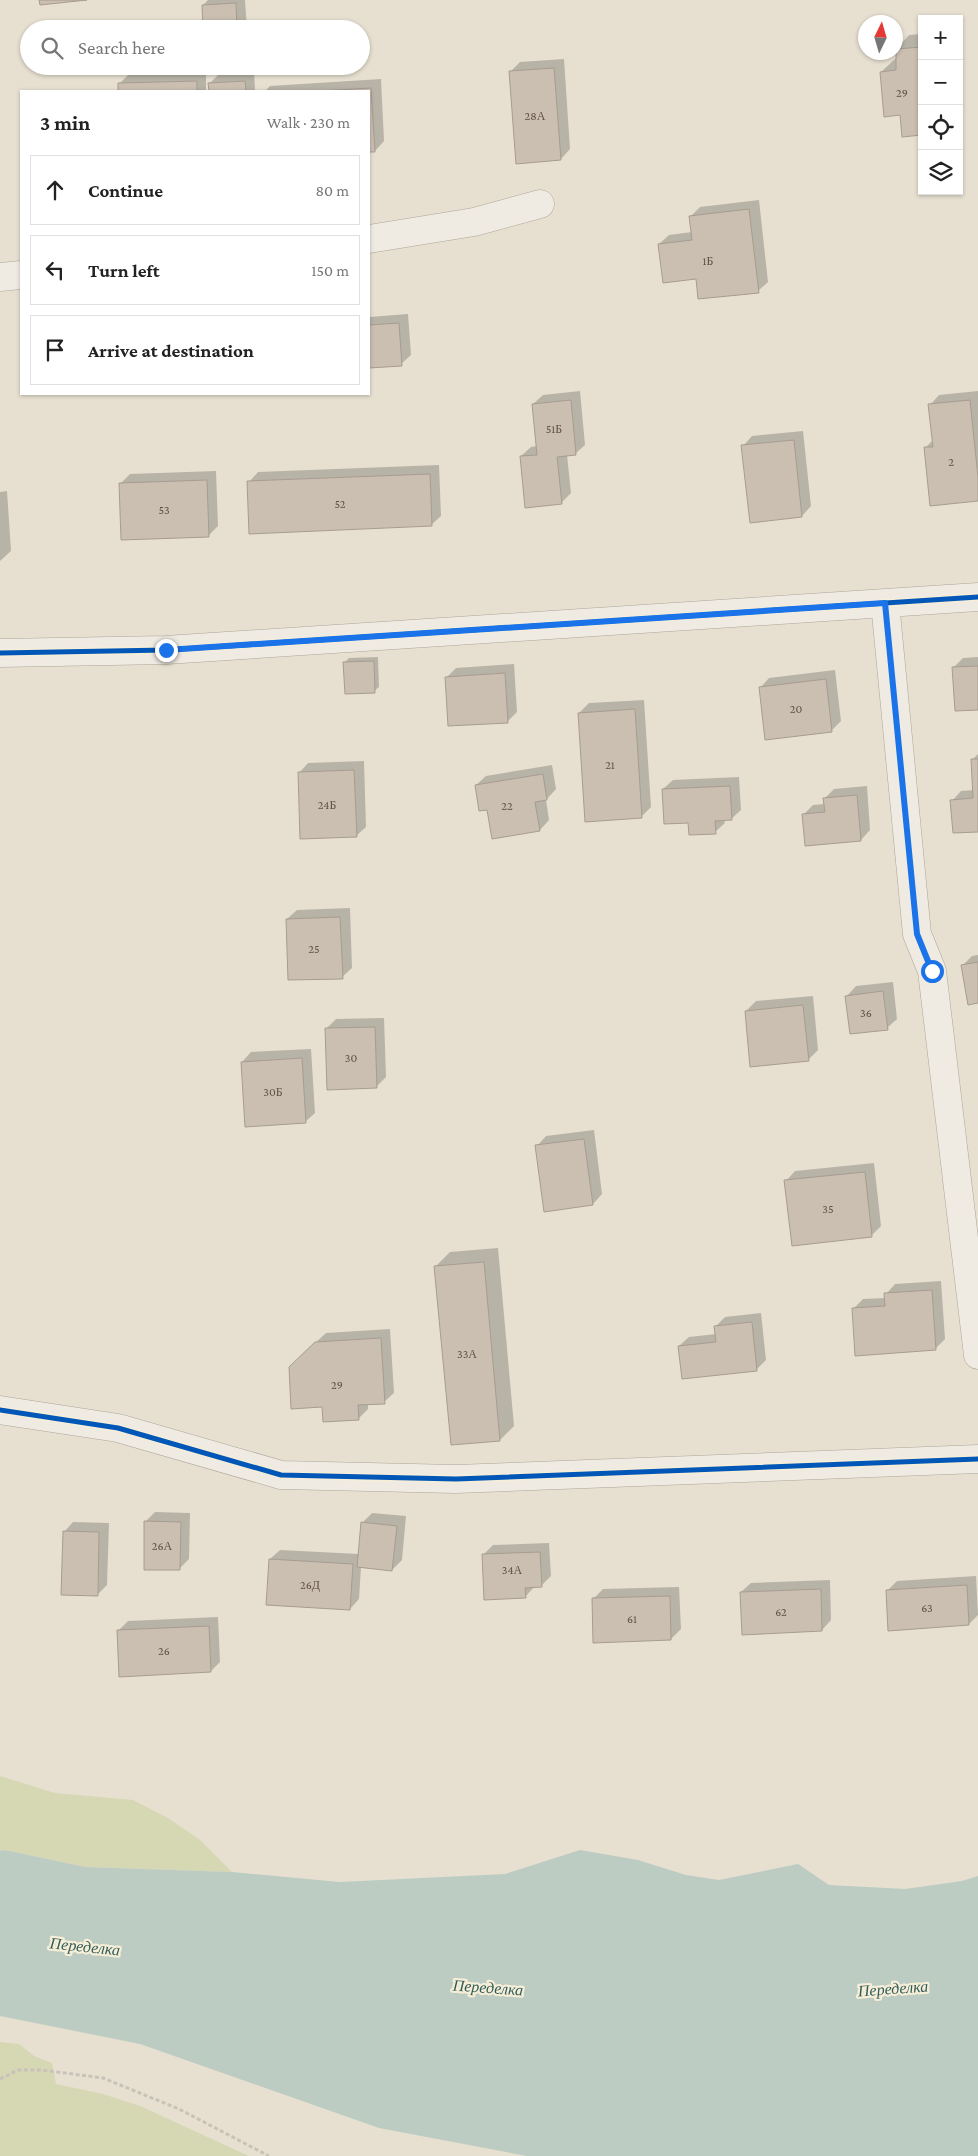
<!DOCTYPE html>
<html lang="en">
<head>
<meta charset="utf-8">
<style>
  body { margin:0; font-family:"Crimson Pro",serif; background:#f2f2f2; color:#222 }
  .controls { position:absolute; right:15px; top:15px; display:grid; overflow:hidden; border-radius:0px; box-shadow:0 1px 4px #0004 }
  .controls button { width:45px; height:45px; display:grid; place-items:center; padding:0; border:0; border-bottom:1px solid #e0e0e0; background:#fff; color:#222; font:25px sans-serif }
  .compass { position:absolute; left:858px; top:15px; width:45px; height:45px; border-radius:50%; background:#fff; box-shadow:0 1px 4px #0004; rotate:5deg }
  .stop { position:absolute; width:15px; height:15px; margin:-11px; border:4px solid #1a73e8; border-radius:50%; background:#fff }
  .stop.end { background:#1a73e8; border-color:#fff; box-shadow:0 1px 5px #0008 }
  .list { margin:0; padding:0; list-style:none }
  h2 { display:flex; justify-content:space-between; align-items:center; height:65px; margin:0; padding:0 20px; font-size:21px }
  h2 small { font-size:16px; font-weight:400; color:#767676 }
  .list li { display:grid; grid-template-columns:32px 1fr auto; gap:15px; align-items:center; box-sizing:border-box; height:70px; margin:0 10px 10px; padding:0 10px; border:1px solid #e0e0e0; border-radius:0px }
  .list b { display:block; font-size:19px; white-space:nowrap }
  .list em { font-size:16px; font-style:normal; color:#767676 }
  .icon { flex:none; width:28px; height:28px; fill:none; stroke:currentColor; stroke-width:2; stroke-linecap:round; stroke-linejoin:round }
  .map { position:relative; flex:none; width:978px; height:2156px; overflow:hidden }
  .search { position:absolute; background:#fff; box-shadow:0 1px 4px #0004; left:20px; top:20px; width:350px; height:55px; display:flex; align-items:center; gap:12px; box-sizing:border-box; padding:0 18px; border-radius:28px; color:#767676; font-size:19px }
  .panel { position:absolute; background:#fff; box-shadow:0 1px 4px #0004; left:20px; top:90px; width:350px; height:305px; border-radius:0px }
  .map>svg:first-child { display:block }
  .green { fill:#d6d7b3 }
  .water { fill:#bcccc2 }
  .shadow { fill:#0003 }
  .building { fill:#cbbfb2; stroke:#a89c90 }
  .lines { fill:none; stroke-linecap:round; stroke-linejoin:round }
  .minor-casing { stroke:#ada599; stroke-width:29 }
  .path { stroke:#c8c2b9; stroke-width:3; stroke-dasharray:4 2.5; stroke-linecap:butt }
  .minor { stroke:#efebe3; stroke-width:28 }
  .cycleway-casing { stroke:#f7eed8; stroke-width:8 }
  .cycleway { stroke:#0057b8; stroke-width:5 }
  .route { stroke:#1a73e8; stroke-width:6 }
  .labels { text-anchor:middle; stroke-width:4.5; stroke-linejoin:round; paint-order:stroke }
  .number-label { font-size:12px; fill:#605244 }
  .water-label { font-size:16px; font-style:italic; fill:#2f5d5a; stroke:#f7eed8 }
</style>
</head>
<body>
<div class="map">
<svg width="978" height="2156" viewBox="0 0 978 2156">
  <rect width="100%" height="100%" fill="#e7e0d1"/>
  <path class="green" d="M 0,1776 L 55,1793 L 133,1800 L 168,1818 L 200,1840 L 232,1872 L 85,1867 L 5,1850 L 0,1851 Z
    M 0,2042 L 19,2044 L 34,2056 L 52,2063 L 56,2084 L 103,2094 L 140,2106 L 249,2156 L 0,2156 Z"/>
  <path class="water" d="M 5,1850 L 85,1867 L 232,1872 L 340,1882 L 505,1874 L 580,1850 L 638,1860 L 686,1875 L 719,1880 L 798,1864 L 829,1885 L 905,1889 L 962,1881 L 978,1876 L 978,2156 L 527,2156 L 379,2128 L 140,2044 L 0,2016 L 0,1851 Z"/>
  <path class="shadow" d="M 208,0 L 245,0 L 247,29 L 205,29 L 203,5 Z
    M 922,34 L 922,133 L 901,114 L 881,72 L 896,58 L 896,49 L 909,35 Z
    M 564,59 L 570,149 L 561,159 L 510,72 L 520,62 Z
    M 206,72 L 206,91 L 119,91 L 119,84 L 129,74 Z
    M 254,72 L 255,91 L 210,91 L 210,83 L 219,74 Z
    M 381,79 L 384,141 L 375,151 L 369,151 L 369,91 L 265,91 L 270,86 Z
    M 959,82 L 962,117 L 959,120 Z
    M 759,200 L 768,282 L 758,291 L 697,278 L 659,244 L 669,235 L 692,232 L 691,216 L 700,207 Z
    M 408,314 L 411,355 L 401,364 L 369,367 L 369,317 Z
    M 580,391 L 585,445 L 575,454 L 567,455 L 571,493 L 561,503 L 521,456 L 531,447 L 537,446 L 533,404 L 543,395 Z
    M 978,391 L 978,500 L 925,448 L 933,440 L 930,405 L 939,395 Z
    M 803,431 L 811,506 L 802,516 L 743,446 L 752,436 Z
    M 439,465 L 441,516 L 431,525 L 249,482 L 258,472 Z
    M 216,471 L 218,526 L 209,535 L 120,484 L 130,474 Z
    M 7,491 L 11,551 L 0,561 L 0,492 Z
    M 378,657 L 379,687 L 374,691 L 345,662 L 349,658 Z
    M 978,657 L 978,709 L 953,668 L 963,658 Z
    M 514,664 L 517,712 L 508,721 L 446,678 L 456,668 Z
    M 835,670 L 841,721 L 832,730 L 767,739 L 760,688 L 769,678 Z
    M 644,700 L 651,807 L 641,817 L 579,713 L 589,703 Z
    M 978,754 L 978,831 L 952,801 L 961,791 L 974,790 L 972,760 Z
    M 364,761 L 366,827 L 356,836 L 299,773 L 308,763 Z
    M 552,765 L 556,789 L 546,800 L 549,820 L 540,830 L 476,785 L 486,776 Z
    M 739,777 L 741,810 L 731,819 L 724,820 L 725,823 L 715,832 L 689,821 L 663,789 L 673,780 Z
    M 867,786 L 870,830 L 861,840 L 803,815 L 813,805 L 825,804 L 825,798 L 834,789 Z
    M 350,908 L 352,968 L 342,977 L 287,919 L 297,910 Z
    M 978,955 L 978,1002 L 962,966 L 972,956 Z
    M 893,982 L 897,1019 L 887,1028 L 847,996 L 856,986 Z
    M 813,996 L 818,1050 L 808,1060 L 746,1011 L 756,1001 Z
    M 384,1018 L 386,1077 L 377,1086 L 326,1029 L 336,1019 Z
    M 311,1049 L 315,1113 L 305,1122 L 242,1062 L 251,1052 Z
    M 594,1130 L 602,1194 L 593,1204 L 537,1146 L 546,1136 Z
    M 874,1163 L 881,1226 L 872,1235 L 786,1181 L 795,1171 Z
    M 498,1248 L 514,1426 L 500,1440 L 436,1266 L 450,1252 Z
    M 941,1281 L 945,1339 L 936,1348 L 853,1309 L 863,1299 L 886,1298 L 886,1294 L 895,1284 Z
    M 761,1313 L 766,1360 L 756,1370 L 679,1346 L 689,1337 L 716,1334 L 715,1327 L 725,1317 Z
    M 390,1329 L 394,1393 L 384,1402 L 368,1403 L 368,1409 L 358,1419 L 323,1406 L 300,1357 L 326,1333 Z
    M 155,1512 L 190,1513 L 189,1559 L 179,1569 L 146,1521 Z
    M 372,1513 L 406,1516 L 402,1560 L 392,1570 L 361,1567 L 359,1599 L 350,1609 L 270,1559 L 280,1550 L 359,1554 L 363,1522 Z
    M 73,1522 L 109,1523 L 107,1585 L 97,1595 L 64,1532 Z
    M 549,1543 L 551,1576 L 541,1586 L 535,1586 L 525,1597 L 483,1555 L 493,1545 Z
    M 976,1576 L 978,1615 L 969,1624 L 887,1591 L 897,1581 Z
    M 830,1580 L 831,1620 L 822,1630 L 741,1592 L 751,1583 Z
    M 679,1587 L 681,1629 L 671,1639 L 593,1599 L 603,1589 Z
    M 218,1617 L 220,1662 L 211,1671 L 118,1631 L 128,1621 Z"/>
  <path class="building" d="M 39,0 L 87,0 L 40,5 Z
    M 236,3 L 237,29 L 203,29 L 202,5 Z
    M 922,47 L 922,135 L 902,137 L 900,115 L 884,117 L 880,72 L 896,70 L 896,49 Z
    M 554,68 L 561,160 L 516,164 L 509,71 Z
    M 197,81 L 197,91 L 118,91 L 118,83 Z
    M 245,81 L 246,91 L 209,91 L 208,83 Z
    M 371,88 L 375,152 L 369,152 L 369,91 L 320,91 Z
    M 749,209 L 759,293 L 698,299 L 696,279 L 663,283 L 658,244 L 692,240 L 689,216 Z
    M 399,323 L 402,366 L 369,368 L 369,325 Z
    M 571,400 L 576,455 L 557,457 L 562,504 L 525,508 L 520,456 L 537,455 L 532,404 Z
    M 970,400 L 978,477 L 978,501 L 930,506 L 924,447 L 933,447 L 928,404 Z
    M 794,440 L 802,517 L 750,523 L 741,445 Z
    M 430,474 L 432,526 L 249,534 L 247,481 Z
    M 207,480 L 209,537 L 121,540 L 119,483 Z
    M 374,661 L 375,693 L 345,694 L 343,662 Z
    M 978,666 L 978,710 L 955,711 L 952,667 Z
    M 505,673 L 508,723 L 448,726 L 445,677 Z
    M 826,679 L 832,732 L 765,740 L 759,687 Z
    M 635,709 L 642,818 L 585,822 L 578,713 Z
    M 971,759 L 978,759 L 978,832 L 953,833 L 950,800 L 973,798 Z
    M 354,770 L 357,837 L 300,839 L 298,772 Z
    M 543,774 L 547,800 L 535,802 L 540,831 L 492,839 L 487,810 L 479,811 L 475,785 Z
    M 730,786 L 732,820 L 715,821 L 716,834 L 689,835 L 688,823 L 664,824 L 662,789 Z
    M 857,795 L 861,841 L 805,846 L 802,814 L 825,812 L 823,798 Z
    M 340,917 L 343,979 L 288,980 L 286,919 Z
    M 978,962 L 978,1003 L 968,1005 L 961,965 Z
    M 883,991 L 888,1030 L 850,1034 L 845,996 Z
    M 803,1005 L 809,1061 L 750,1067 L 745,1011 Z
    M 375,1027 L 377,1088 L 327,1090 L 325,1028 Z
    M 302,1058 L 306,1123 L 245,1127 L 241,1062 Z
    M 584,1139 L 593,1205 L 544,1212 L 535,1145 Z
    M 865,1172 L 872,1237 L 792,1246 L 784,1180 Z
    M 484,1262 L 500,1441 L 451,1445 L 434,1266 Z
    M 932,1290 L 936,1350 L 855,1356 L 852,1308 L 885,1306 L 884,1293 Z
    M 752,1322 L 757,1371 L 682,1379 L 678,1346 L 716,1342 L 714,1326 Z
    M 381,1338 L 385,1404 L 358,1405 L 359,1420 L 323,1422 L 322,1407 L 291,1409 L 289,1367 L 315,1342 Z
    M 144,1521 L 181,1522 L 180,1570 L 144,1570 Z
    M 361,1522 L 397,1526 L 392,1571 L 357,1567 Z
    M 63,1531 L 99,1532 L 98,1596 L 61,1595 Z
    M 540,1552 L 542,1587 L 525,1588 L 526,1598 L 484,1600 L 482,1554 Z
    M 269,1559 L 353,1564 L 350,1610 L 266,1605 Z
    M 967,1585 L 969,1625 L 888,1631 L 886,1590 Z
    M 821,1589 L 822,1631 L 742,1635 L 740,1592 Z
    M 670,1596 L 671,1640 L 593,1643 L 592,1598 Z
    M 209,1626 L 211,1672 L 119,1677 L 117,1630 Z"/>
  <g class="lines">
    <g class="minor-casing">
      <path id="minor" d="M 369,239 L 474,222 L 540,204
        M 0,277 L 21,275
        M 885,603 L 917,934 L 932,971 L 978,1355
        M 0,653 L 166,650 L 978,597
        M 0,1410 L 118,1428 L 281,1475 L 456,1479 L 978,1459"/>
    </g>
    <path class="path" d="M 0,2079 L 18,2070 L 42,2070 L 103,2078 L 179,2109 L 269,2156"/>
    <use href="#minor" class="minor"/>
    <g class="cycleway-casing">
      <path id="cycleway" d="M 0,653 L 166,650 L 978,597
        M 0,1410 L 118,1428 L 281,1475 L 456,1479 L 978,1459"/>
    </g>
    <use href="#cycleway" class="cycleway"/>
  </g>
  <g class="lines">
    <path class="route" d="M 166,650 L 885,603 L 917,934 L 932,971"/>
  </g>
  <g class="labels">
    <g class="number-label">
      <text x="902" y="97">29</text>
      <text x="535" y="120">28А</text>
      <text x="708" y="265">1Б</text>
      <text x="554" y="433">51Б</text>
      <text x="951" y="466">2</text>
      <text x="340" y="508">52</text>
      <text x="164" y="514">53</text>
      <text x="796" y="713">20</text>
      <text x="610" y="769">21</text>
      <text x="327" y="809">24Б</text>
      <text x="507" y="810">22</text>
      <text x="314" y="953">25</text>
      <text x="866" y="1017">36</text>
      <text x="351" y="1062">30</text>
      <text x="273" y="1096">30Б</text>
      <text x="828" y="1213">35</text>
      <text x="467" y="1358">33А</text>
      <text x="337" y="1389">29</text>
      <text x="162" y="1550">26А</text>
      <text x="512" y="1574">34А</text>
      <text x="310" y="1589">26Д</text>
      <text x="927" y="1612">63</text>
      <text x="781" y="1616">62</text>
      <text x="632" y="1623">61</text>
      <text x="164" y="1655">26</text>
    </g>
    <g class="water-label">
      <text transform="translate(85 1946) rotate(6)" y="6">Переделка</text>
      <text transform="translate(488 1987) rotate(4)" y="6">Переделка</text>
      <text transform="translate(893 1988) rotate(-4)" y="6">Переделка</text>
    </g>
  </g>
</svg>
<div class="controls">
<button>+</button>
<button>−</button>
<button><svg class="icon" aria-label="locate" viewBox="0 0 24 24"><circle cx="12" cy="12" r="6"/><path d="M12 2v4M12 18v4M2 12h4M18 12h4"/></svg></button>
<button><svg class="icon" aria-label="layers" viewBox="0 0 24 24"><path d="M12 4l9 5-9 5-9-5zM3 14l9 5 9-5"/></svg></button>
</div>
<svg class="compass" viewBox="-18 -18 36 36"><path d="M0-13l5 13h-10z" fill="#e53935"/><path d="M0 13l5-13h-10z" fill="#767676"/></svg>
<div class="stop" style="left:932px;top:971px"></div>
<div class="stop end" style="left:166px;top:650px"></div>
<div class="search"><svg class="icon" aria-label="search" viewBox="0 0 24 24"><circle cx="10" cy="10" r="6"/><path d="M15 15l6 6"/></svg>Search here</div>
<section class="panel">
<h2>3 min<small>Walk · 230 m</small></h2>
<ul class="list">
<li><svg class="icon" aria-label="ahead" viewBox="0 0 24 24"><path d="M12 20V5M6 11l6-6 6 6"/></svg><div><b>Continue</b></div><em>80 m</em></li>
<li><svg class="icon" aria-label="left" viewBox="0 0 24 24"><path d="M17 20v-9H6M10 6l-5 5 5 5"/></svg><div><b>Turn left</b></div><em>150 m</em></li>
<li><svg class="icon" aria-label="arrive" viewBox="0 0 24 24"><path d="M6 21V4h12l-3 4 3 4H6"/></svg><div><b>Arrive at destination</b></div></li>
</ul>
</section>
</div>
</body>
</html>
